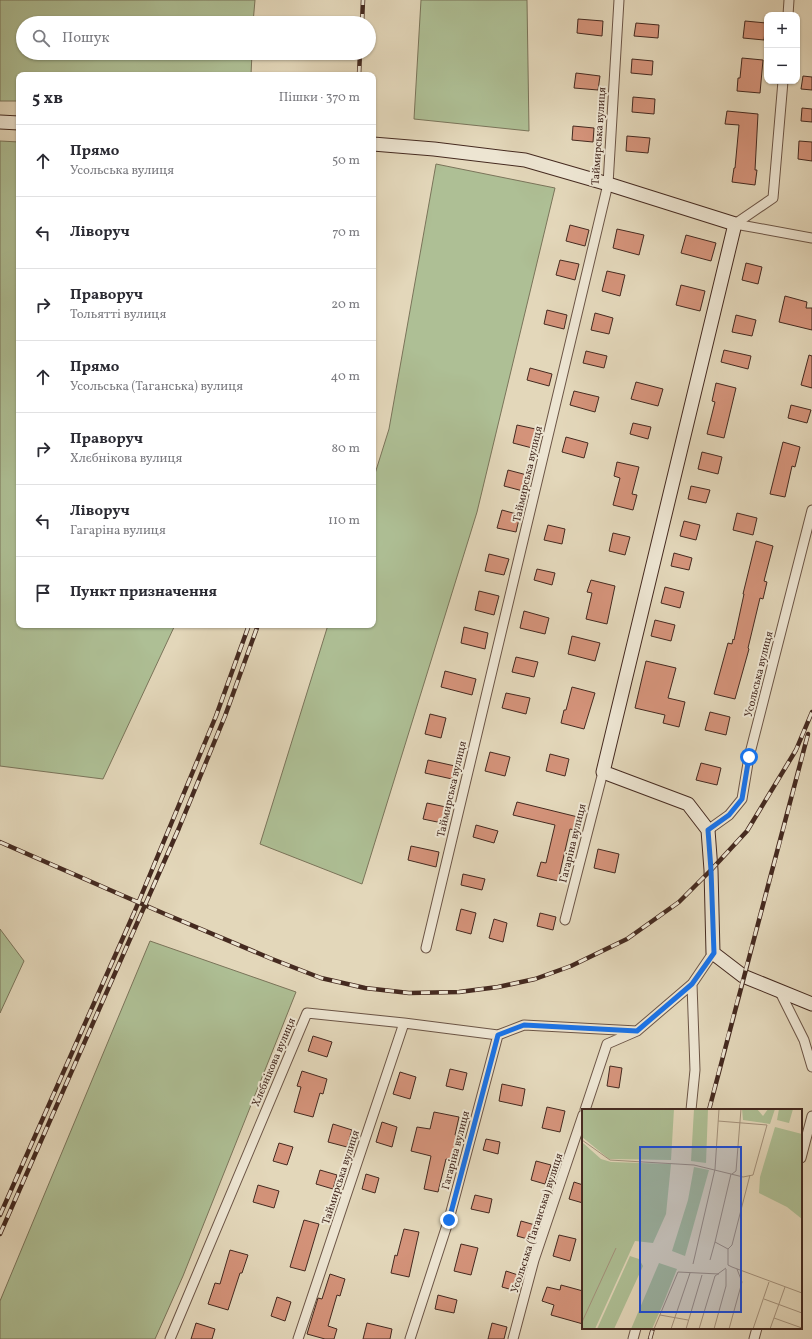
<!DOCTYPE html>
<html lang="uk">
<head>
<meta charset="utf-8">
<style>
  body { margin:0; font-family:Vollkorn,serif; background:#f7f7f7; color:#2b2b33 }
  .controls { position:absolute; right:12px; top:12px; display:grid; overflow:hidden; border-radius:8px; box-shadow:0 1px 3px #0004 }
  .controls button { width:36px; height:36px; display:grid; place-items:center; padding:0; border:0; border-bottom:1px solid #e1e1e2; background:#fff; color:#2b2b33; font:20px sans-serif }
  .stop { position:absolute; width:12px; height:12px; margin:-9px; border:3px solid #1a73e8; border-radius:50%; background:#fff }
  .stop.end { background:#1a73e8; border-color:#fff; box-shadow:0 1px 4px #0008 }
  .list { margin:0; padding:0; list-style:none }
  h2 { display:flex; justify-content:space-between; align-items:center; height:52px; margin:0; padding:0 16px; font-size:17px }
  h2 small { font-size:13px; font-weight:400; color:#7c7c81 }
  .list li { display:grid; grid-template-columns:26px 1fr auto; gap:12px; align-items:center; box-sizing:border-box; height:72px; padding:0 16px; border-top:1px solid #e1e1e2 }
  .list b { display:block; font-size:15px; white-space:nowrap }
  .list p { margin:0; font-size:13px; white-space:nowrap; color:#7c7c81 }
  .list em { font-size:13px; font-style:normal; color:#7c7c81 }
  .icon { flex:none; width:22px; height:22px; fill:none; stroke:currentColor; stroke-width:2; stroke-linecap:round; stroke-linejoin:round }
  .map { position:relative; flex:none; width:812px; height:1339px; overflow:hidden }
  .search { position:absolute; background:#fff; box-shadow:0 1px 3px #0004; left:16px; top:16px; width:360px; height:44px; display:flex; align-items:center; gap:10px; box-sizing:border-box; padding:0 14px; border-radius:22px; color:#7c7c81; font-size:15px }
  .panel { position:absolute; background:#fff; box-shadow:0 1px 3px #0004; left:16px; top:72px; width:360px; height:556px; border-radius:8px }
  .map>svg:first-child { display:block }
  .green { fill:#aebf95; stroke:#7a745a }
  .building { fill:#d4937a; stroke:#452a20 }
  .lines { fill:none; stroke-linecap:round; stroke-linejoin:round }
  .minor-casing { stroke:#6c5546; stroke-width:11 }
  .secondary-casing { stroke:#452a20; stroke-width:15 }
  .minor { stroke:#ede5d2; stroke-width:9 }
  .secondary { stroke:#ede5d2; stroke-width:13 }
  .rail-casing { stroke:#452a20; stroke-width:4.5 }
  .rail { stroke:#ede5d2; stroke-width:3; stroke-dasharray:9; stroke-linecap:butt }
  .route { stroke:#1a73e8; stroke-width:5 }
  .labels { text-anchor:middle; stroke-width:4; stroke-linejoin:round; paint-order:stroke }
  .street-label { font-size:11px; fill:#452a20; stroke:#ede5d2 }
  .inset-road { fill:none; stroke:#a4927c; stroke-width:1 }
  .view { fill:#1d4ed8; fill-opacity:0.15; stroke:#1d4ed8; stroke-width:2 }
  .inset-edge { fill:none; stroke:#452a20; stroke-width:2 }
</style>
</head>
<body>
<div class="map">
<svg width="812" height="1339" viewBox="0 0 812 1339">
  <rect width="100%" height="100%" fill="#e3d7ba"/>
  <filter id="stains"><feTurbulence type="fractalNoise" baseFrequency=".005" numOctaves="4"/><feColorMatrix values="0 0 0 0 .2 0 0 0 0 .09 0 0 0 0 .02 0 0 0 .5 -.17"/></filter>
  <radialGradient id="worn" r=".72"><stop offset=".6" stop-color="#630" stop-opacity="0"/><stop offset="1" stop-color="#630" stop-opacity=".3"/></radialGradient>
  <path class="green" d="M 0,0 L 255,0 L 253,23 L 23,23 L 23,53 L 252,53 L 251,75 L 19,75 L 19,101 L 0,101 Z
    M 421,0 L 527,0 L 529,131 L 414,119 Z
    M 0,141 L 19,142 L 19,625 L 175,625 L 103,779 L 0,766 Z
    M 436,164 L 555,188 L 477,512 L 362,884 L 260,844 L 328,625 L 373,625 L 373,480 L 389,429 Z
    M 0,929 L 24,961 L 0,1013 Z
    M 150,941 L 296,992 L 183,1276 L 155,1339 L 0,1339 L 0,1301 Z"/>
  <path class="building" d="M 578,19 L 603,21 L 602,36 L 577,33 Z
    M 745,21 L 766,23 L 764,40 L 743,38 Z
    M 636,23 L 659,25 L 658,38 L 634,36 Z
    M 742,58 L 763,60 L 760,93 L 737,91 L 738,78 L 740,78 Z
    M 632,59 L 653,61 L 652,75 L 631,73 Z
    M 576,73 L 600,76 L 598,90 L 574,88 Z
    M 803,76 L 812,77 L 812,90 L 801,89 Z
    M 633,97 L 655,99 L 654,114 L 632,112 Z
    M 802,108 L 812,109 L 812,122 L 801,121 Z
    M 727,111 L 758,114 L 755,170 L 757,170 L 755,185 L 732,182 L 734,168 L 735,168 L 739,125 L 725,124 Z
    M 573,126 L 594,128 L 593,142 L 572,140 Z
    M 627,136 L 650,138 L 648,153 L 626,151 Z
    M 799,141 L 812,142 L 812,161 L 798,159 Z
    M 570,225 L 589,230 L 585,246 L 566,241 Z
    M 617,229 L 644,235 L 639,255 L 613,248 Z
    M 686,235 L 716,243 L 711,261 L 681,253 Z
    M 560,260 L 579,264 L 575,280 L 556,275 Z
    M 746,263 L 762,267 L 758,284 L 742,280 Z
    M 607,271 L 625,275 L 620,296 L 602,291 Z
    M 681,285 L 705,291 L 700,311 L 676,305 Z
    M 785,296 L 807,302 L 806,308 L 812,308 L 812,330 L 779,322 Z
    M 547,310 L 567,315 L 564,329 L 544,324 Z
    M 595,313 L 613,318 L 609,334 L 591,330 Z
    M 736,315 L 756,320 L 752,336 L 732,332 Z
    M 724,350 L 751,356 L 748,369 L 721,362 Z
    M 586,351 L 607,356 L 604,368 L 583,363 Z
    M 809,355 L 812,356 L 812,388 L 801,385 Z
    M 530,368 L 552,374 L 549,386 L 527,380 Z
    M 636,382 L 663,389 L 658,406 L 631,399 Z
    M 716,383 L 736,388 L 724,438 L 707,434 L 715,402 L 712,401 Z
    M 574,391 L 599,397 L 595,412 L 570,405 Z
    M 791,405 L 811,410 L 807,423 L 788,418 Z
    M 633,423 L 651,427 L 648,439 L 630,434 Z
    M 517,425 L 540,430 L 536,449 L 513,443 Z
    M 566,437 L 588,443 L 584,458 L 562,452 Z
    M 783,442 L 800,447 L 795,467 L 792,466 L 785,497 L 770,494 Z
    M 702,452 L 722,457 L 718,474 L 698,469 Z
    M 617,462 L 639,467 L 632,494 L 637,495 L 633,510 L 613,505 L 620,478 L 614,476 Z
    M 508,470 L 527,475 L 523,491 L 504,486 Z
    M 691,486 L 710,490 L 706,503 L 688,499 Z
    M 502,510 L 520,515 L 516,532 L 497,528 Z
    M 737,513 L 757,518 L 753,535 L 733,530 Z
    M 684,521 L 700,525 L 696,540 L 680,536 Z
    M 548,525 L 565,529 L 562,544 L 544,540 Z
    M 613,533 L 630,537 L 625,555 L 609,551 Z
    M 756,541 L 773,546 L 764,581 L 767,582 L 763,599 L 760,598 L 748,648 L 749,649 L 735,699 L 714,694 L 728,643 L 732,644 L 733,639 L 734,640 L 744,594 L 743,594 Z
    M 674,553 L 692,558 L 689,570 L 671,566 Z
    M 489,554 L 509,559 L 504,575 L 485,571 Z
    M 537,569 L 555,573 L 552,585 L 534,580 Z
    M 591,580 L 615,586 L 607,624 L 586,619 L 592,593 L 587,592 Z
    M 665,587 L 684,592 L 680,608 L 661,603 Z
    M 479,591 L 499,596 L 494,615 L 475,610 Z
    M 524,611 L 549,618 L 545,634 L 520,628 Z
    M 655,620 L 675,625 L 671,641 L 651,636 Z
    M 464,627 L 488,633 L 485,649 L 461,643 Z
    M 572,636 L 600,643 L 595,661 L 568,654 Z
    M 516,657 L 538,662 L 534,677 L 512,672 Z
    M 646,661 L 676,668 L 668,698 L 685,702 L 679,727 L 663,723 L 665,715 L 635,708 Z
    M 445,671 L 476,679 L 472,695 L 441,687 Z
    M 572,687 L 595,693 L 584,729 L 561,723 L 564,710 L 566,710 Z
    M 506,693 L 530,698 L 526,714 L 502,708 Z
    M 710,712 L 730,717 L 726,735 L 705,730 Z
    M 430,714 L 446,718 L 441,738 L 425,734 Z
    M 490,752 L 510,757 L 505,776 L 485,771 Z
    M 550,754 L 569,759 L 565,776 L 546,771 Z
    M 428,760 L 455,766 L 452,779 L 425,773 Z
    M 701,763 L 721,768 L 717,785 L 696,780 Z
    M 517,802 L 582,818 L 579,831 L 570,829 L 558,881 L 537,876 L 541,862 L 546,863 L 555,825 L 513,815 Z
    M 427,803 L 446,807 L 442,823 L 423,819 Z
    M 476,825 L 498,831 L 494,843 L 473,837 Z
    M 411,846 L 439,852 L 436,867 L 408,860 Z
    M 598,849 L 619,854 L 615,873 L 594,868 Z
    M 463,874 L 485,879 L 482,890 L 461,885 Z
    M 461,909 L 476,913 L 471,934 L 456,930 Z
    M 540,913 L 556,917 L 553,930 L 537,926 Z
    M 494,919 L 507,923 L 503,942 L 489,938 Z
    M 313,1036 L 332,1042 L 327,1057 L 308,1051 Z
    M 610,1066 L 622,1068 L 619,1088 L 607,1086 Z
    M 450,1069 L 467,1073 L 463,1090 L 446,1086 Z
    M 302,1071 L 327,1079 L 323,1094 L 320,1093 L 313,1117 L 294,1112 L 301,1087 L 297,1086 Z
    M 400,1072 L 416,1077 L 410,1099 L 393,1094 Z
    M 502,1084 L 525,1089 L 522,1106 L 499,1101 Z
    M 547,1107 L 565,1111 L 560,1132 L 542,1128 Z
    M 434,1112 L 459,1117 L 455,1135 L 458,1136 L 452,1161 L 446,1159 L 438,1192 L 424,1189 L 431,1156 L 411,1151 L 417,1127 L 430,1129 Z
    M 382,1122 L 397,1127 L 392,1147 L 376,1142 Z
    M 333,1124 L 352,1130 L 347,1147 L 328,1142 Z
    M 486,1139 L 500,1142 L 498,1154 L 483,1150 Z
    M 279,1143 L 293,1147 L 287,1165 L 273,1161 Z
    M 536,1161 L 551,1165 L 545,1184 L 531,1180 Z
    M 320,1170 L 337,1175 L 333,1189 L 316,1184 Z
    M 366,1174 L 379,1178 L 375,1193 L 362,1189 Z
    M 574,1182 L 583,1185 L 583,1203 L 569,1199 Z
    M 258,1185 L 279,1191 L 274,1208 L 253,1202 Z
    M 475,1195 L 492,1199 L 489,1213 L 471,1209 Z
    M 304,1220 L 319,1224 L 305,1271 L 290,1267 Z
    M 521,1221 L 535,1225 L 531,1240 L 517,1236 Z
    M 404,1229 L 419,1232 L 409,1277 L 391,1273 L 395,1255 L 397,1256 Z
    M 559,1235 L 576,1239 L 570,1261 L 553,1256 Z
    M 461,1244 L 478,1248 L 471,1275 L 454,1271 Z
    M 230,1250 L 248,1255 L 242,1273 L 240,1273 L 228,1310 L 208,1304 L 215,1283 L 220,1284 Z
    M 506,1271 L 521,1276 L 516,1291 L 502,1287 Z
    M 330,1274 L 345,1279 L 340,1296 L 337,1295 L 328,1326 L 337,1329 L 334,1339 L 325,1339 L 307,1334 L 318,1298 L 322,1299 Z
    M 561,1285 L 583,1291 L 583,1324 L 551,1315 L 554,1305 L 542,1301 L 547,1287 L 560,1290 Z
    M 438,1295 L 457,1300 L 454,1313 L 435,1309 Z
    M 277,1297 L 291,1302 L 285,1321 L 271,1316 Z
    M 196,1323 L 215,1329 L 212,1339 L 191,1339 Z
    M 367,1323 L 392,1329 L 390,1339 L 363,1339 Z
    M 492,1323 L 507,1327 L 504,1339 L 488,1339 Z"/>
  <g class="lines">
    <g class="minor-casing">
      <path id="minor" d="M 788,15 L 789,0
        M 735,224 L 773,198 L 783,81
        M 735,224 L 812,238
        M 708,830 L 729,815 L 742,799 L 749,757 L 812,510
        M 565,920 L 603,772
        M 426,948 L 608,184 L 619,0
        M 780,992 L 804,1040 L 812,1067
        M 585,1110 L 607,1044 L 637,1031 L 692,984
        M 691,1110 L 695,1070 L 692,984 L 713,953
        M 801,1158 L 812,1116
        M 170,1339 L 307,1013 L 404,1023 L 498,1035 L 524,1025 L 637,1031
        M 298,1339 L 404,1023
        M 410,1339 L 449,1219 L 498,1035
        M 513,1339 L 534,1260 L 583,1115
        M 633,1339 L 636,1328
        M 754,1339 L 757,1328"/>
    </g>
    <g class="secondary-casing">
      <path id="secondary" d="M 0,122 L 19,123
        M 373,144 L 434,149 L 525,160 L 608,184 L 735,224 L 603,772 L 688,804 L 708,830 L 711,870 L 713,953 L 743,976 L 812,1004"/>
    </g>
    <use href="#minor" class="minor"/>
    <use href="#secondary" class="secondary"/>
    <g class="rail-casing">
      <path id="rail" d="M 362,23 L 363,0
        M 359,75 L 360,53
        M 0,842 L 165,914 L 272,959 L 321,978 L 365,988 L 409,993 L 459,992 L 498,987 L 535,979 L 571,966 L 627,939 L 679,902 L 711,870 L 747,831 L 796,750 L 812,712
        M 709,1110 C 741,984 776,859 808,734
        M 0,1215 L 134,913 L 216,716 L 249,625
        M 0,1234 L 179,828 L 225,716 L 258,625
        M 650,1339 L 653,1328"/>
    </g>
    <use href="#rail" class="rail"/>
  </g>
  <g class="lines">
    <path class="route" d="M 449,1220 L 498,1035 L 524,1025 L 637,1031 L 692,984 L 714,953 L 711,870 L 708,830 L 729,815 L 742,799 L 749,757"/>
  </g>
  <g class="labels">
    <g class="street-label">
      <text transform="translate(598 136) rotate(-86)" y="4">Таймирська вулиця</text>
      <text transform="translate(527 474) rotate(-77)" y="4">Таймирська вулиця</text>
      <text transform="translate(758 674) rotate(-76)" y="4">Усольська вулиця</text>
      <text transform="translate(451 789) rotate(-77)" y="4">Таймирська вулиця</text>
      <text transform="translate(572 843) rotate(-76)" y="4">Гагаріна вулиця</text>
      <text transform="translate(273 1062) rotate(-67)" y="4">Хлєбнікова вулиця</text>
      <text transform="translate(455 1150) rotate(-75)" y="4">Гагаріна вулиця</text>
      <text transform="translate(340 1177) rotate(-72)" y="4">Таймирська вулиця</text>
      <text transform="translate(536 1223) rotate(-72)" y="4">Усольська (Таганська) вулиця</text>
    </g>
  </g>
  <g transform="translate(582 1109)">
    <rect width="220" height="220" fill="#e3d7ba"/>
    <path d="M 0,0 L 92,0 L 89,51 L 27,50 L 0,28 ZM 112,0 L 126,0 L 124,54 L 109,52 ZM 160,0 L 175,0 L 181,7 L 186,0 L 193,0 L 188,15 L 161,11 ZM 197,0 L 211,0 L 207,14 L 195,11 ZM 193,18 L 220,25 L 220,110 L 205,98 L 177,84 L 178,68 ZM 0,33 L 19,50 L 29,53 L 89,55 L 84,105 L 71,134 L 53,132 L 13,220 L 0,220 ZM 112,58 L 127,61 L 103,147 L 90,142 L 106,91 ZM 48,147 L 57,150 L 61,157 L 32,220 L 15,220 ZM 77,154 L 95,160 L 81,195 L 70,220 L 49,220 Z" fill="#aebf95"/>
    <path class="inset-road" d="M 136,12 L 185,16 L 171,66 L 161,68 L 149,65M 0,31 L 28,51 L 112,56 L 149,65 L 133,133 L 146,140 L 146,156 L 150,158 L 220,184M 150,65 L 154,62 L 159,0M 146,140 L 150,136 L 168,66M 128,151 L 133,133M 111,155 L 133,60 L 137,0M 182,190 L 220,204M 78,206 L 106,211M 192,209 L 220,219M 0,213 L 34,139M 72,220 L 96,163 L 137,165M 89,220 L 108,164M 104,220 L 120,166M 117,220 L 133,167 L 144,159M 132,220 L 144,177 L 144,160M 147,220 L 160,173 L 155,160M 171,220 L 187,173M 188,220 L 203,178"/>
    <path class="view" d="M 58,38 L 159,38 L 159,203 L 58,203 Z"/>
    <rect width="220" height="220" class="inset-edge"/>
  </g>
  <rect width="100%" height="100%" filter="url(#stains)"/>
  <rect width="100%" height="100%" fill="url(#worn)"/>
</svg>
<div class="controls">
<button>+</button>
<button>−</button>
</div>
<div class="stop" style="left:749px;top:757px"></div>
<div class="stop end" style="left:449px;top:1220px"></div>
<div class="search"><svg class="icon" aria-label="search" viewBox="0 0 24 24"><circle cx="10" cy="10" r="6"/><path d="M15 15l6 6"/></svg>Пошук</div>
<section class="panel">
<h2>5 хв<small>Пішки · 370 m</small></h2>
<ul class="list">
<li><svg class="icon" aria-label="ahead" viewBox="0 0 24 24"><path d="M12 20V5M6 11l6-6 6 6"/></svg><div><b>Прямо</b><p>Усольська вулиця</p></div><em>50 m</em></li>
<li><svg class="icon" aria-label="left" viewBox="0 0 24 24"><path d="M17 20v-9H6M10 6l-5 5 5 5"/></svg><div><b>Ліворуч</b></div><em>70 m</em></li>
<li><svg class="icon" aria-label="right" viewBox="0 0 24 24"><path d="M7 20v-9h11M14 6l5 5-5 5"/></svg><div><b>Праворуч</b><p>Тольятті вулиця</p></div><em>20 m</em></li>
<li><svg class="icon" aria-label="ahead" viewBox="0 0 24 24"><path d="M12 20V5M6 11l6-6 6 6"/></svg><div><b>Прямо</b><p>Усольська (Таганська) вулиця</p></div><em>40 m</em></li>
<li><svg class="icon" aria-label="right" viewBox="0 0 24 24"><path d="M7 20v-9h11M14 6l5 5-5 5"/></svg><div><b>Праворуч</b><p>Хлєбнікова вулиця</p></div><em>80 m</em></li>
<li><svg class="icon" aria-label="left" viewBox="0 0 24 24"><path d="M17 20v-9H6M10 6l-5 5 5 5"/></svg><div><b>Ліворуч</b><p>Гагаріна вулиця</p></div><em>110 m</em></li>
<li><svg class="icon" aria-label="arrive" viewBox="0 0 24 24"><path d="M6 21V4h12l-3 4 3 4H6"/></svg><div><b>Пункт призначення</b></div></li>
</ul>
</section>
</div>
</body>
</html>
